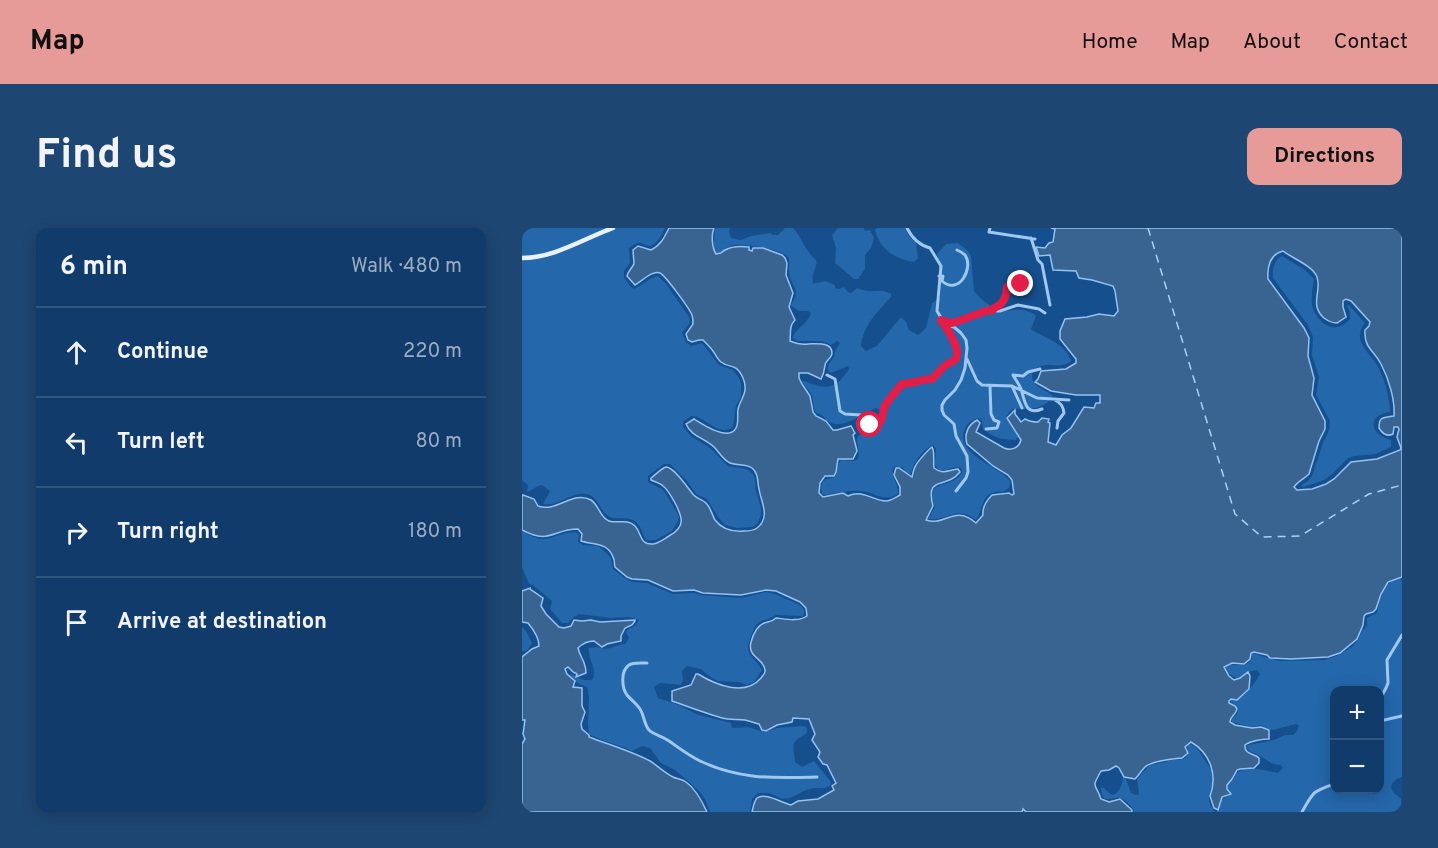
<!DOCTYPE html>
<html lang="en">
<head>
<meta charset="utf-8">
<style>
  body { margin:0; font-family:Overpass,sans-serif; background:#1e4672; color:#f1f3f6 }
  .controls { position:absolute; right:18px; bottom:18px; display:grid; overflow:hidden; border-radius:12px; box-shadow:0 3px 15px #0003 }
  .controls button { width:54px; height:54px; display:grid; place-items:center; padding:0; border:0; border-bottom:2px solid #30557e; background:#103b6a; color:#f1f3f6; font:30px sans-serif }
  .stop { position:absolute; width:18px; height:18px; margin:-14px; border:4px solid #e11d48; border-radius:50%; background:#fff }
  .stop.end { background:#e11d48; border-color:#fff; box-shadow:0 2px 6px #0008 }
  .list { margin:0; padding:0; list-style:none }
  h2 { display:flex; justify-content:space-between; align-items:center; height:78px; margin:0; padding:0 24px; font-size:26px }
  h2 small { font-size:20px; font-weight:400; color:#9cadc1 }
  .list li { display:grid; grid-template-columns:39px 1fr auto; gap:18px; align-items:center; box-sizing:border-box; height:90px; padding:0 24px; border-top:2px solid #30557e }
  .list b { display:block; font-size:22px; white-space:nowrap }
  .list em { font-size:20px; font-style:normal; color:#9cadc1 }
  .icon { flex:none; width:33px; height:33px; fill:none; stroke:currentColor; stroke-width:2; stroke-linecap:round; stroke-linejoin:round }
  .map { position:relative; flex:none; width:880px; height:584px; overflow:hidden; border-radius:12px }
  header { display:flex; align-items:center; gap:36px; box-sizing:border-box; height:84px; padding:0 30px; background:#e69b98; color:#111 }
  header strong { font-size:28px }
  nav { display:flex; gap:33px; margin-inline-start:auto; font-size:21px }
  .intro { display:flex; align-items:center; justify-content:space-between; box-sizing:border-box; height:144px; padding:0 36px }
  h1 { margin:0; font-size:42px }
  .button { padding:15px 27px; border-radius:12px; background:#e69b98; color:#111; font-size:21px; font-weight:700 }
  main { display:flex; gap:36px; padding:0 36px }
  aside { flex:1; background:#103b6a; border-radius:12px; box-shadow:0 3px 15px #0003 }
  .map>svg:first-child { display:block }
  .green { fill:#2467aa; fill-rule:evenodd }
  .water { fill:#396491; stroke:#92c3f3; stroke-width:1.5; fill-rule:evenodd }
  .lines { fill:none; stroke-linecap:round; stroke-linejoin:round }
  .ferry { stroke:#abd1f7; stroke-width:1.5; stroke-dasharray:8 6; stroke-linecap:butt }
  .street { stroke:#9fc8f0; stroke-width:3 }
  .primary { stroke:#e8f2ff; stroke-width:4.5 }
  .route { stroke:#e11d48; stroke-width:8 }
</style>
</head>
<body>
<header>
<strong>Map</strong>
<nav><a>Home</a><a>Map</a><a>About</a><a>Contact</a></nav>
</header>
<div class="intro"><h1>Find us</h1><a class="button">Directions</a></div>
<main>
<aside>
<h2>6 min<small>Walk · 480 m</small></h2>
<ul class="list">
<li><svg class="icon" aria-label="ahead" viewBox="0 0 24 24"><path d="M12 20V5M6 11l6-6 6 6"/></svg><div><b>Continue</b></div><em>220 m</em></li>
<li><svg class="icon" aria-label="left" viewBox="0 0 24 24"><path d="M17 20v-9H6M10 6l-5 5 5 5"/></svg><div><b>Turn left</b></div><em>80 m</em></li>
<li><svg class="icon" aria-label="right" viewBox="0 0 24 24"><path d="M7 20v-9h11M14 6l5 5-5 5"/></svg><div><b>Turn right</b></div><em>180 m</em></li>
<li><svg class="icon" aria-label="arrive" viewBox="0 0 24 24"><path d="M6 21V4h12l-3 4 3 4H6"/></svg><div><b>Arrive at destination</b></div></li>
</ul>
</aside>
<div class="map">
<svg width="880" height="584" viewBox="0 0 880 584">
  <rect width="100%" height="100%" fill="#154f8d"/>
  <path class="green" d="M 0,0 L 143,0 C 139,8 137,14 128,18 C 116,16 120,11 107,20 L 108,35 L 102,43 L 102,49 L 108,58 L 112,61 C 121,57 128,49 136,48 L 145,57 L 167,89 L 168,95 L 160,105 L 164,114 L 169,118 L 180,115 L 197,137 L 211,142 L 217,150 L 219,155 L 219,169 L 214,178 L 211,199 C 195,210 182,186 169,188 C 168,189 162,193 161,194 L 161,199 L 170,209 L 188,220 L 206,238 L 225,241 L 231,246 L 233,251 L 234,263 L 239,280 L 239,287 L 235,296 L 230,299 L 215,300 L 203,297 L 196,289 L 185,271 L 174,266 L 165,253 L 148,236 L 142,236 L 126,248 L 126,254 L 140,261 L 144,266 L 157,288 L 156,293 L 150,303 L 134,312 L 124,312 C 121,308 121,303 118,299 C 109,284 94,295 85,287 C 74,278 76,264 57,266 C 44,268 34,279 21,276 L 28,263 L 20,257 C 14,258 10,262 5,264 L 6,257 L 0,252 Z
    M 195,0 L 208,0 L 207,4 L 209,10 L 219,12 L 229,8 L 248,5 L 251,7 L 256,7 L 263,0 L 271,0 C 280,10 284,24 294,32 C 296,40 289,43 291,55 L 294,55 L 303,53 L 313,57 L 313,60 L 317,61 L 322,59 L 326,64 L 329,65 L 335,60 C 338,61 341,62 345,63 C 354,64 361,61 369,66 L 369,69 C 355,84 341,98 339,118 L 344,123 L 355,118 L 379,89 L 384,94 L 387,102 L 396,107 L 404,100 L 410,75 L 418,70 L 419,52 L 415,26 L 424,16 L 436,15 L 446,23 L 449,28 L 452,63 C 457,70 472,82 481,83 C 484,84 487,82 491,82 C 498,81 509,82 514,88 L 509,101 C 523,111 543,114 549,133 C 541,139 536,137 527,137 C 521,137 516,139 511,141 C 506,159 521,159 531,168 C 527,176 514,182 504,181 C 494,181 489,178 484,190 L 496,209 L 494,212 C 477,211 475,211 461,201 L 460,193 L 456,190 C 449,192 444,196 442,203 C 435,227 476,238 488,253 L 487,260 L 481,264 C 459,261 462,280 454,292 C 433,276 426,294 406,291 L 413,279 C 412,275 409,267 411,263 C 414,254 433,258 440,244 L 439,240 C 431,237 426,244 417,242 L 413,237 L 414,221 L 411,217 C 400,222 391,235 389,246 L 384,244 L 381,240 L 373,238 L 371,240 C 369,251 377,256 376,266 C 361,275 353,264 339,263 C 327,262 315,265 304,267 L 300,266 C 297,250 304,252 313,249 C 316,243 315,237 319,232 L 332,233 L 336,231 C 339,224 333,216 336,208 C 347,201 358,196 360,183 L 354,180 C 343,184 322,201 309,195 C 302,192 302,186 294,185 L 292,181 L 290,167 L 280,154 L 282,153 C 305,162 313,162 327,141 L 326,138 L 309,145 L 306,143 L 306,137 L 312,129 L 313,123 L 318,115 L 315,113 L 309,117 L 300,113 L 275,113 L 271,110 L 271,108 C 276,99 286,95 289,85 L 286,83 L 277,83 L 269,78 C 270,74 274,70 274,65 C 273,58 267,51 267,43 C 266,38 269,34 266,29 C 261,21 222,16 213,17 C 206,18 201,22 196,26 L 192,24 L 192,10 L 193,1 Z
    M 316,0 L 342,0 L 343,3 L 348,2 L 352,10 L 349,20 L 343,27 L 343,41 L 336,51 L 332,51 L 313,35 L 314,20 L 310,7 Z
    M 355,0 L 383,0 L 387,8 L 394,15 L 396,30 L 392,34 C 373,31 358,22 353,2 Z
    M 760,28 L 783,42 L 792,51 C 791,59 789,68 790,76 C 791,87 804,102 816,99 C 821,98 825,94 828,91 L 828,84 L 825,78 L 827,77 L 843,95 C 829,112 847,124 855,137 C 862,149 868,170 868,184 C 844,187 848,207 869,212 L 869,219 L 854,226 L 833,228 L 826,230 L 809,247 L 802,252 L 781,259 L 779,257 L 786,253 L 790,248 L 801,215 L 807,202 L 808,193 L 794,167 L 797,149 L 790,127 L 791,109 L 786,97 L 751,50 C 750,42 752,31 760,28 Z
    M 0,303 C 28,320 28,305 54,304 L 57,307 L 56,314 L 61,317 L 76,318 L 79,320 L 89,330 L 91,341 L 104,351 L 110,354 L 125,355 L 151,366 L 172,365 L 180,367 L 219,370 L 244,364 L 253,366 L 276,376 L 282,381 L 282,387 L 281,388 L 254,387 C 248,392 241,391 236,395 C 232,398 231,404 229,408 C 221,427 232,428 240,442 L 232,454 L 225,457 L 217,454 L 196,453 L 187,448 L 179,441 L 165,438 L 160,443 L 161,452 L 159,457 L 138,455 L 132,459 L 136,470 L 157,477 L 174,486 L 209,495 L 210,500 L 226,499 L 243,504 L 255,500 L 280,498 L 284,499 L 285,502 L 285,505 C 268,515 271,515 273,534 L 280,539 L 292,533 L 309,554 L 308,558 L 303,560 L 292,560 L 284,562 L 268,570 L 260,571 L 247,565 L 236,565 L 230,571 L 228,584 L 188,584 L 183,571 L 176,562 L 153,542 L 139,535 L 128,520 L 120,518 L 110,523 C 96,516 81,514 67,506 L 66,496 L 67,469 L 65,459 C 57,456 49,453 48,445 C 55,449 63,455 71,451 C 75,437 65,432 67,420 L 76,419 C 86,424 94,416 103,416 L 107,410 L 104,404 L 106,401 L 113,398 L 117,392 L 108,389 L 88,390 L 57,386 L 52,389 L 46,395 L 40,395 L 28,381 L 30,373 L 11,357 L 7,356 L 0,339 Z
    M 878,351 L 880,352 L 880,549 C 873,551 865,557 872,565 C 874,567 877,569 879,571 L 880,584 L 694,584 L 696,583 L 699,572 L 710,566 L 706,560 L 706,556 L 711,552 L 714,545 C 730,538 740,542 756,545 L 761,540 L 759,537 C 747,536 746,532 736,527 C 731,524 728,525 724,519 L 726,517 L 752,512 L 763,507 L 771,507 L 775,503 L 777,497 L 774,496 L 751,502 L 747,501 L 739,497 L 730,499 L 710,494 L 710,491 L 715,486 L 716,481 L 709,474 L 709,472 C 723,472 732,456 738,446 L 735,442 L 726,444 L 719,449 L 714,450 L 706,445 L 703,440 C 713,431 720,444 730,431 L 729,427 L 730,425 L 757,433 L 802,432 L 817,427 L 831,418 L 837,410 L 840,403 L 845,398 L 845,390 L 855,385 C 857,377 861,358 869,354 C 869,353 877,351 878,351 ZM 812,463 L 858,463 L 858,562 L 812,562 Z
    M 0,399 L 4,403 L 10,415 L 6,421 L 4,423 L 0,423 Z
    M 668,516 C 675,519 677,523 681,529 C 684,535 689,540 691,547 C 694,562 679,567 693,584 L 612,584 L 612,582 C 609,579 605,573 601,571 C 591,566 580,580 579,560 L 582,560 L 587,565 L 591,567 C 598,563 600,558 601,550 L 604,551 L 609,565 L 614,567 L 617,566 L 615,551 L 628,537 L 644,534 L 649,532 L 662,531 L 667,526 L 665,519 Z"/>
  <path class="water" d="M 147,0 L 192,0 C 189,7 190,20 194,26 C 202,24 195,27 203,22 C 210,18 218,18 227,19 L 227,22 L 230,23 L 231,20 L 241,20 L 260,27 L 263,30 L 265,35 L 264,47 L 271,65 L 267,79 L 273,92 C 267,98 269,104 268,113 C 273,115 280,117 286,116 C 293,116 310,113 310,125 C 310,130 304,132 303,137 C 302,143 302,146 299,151 L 286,145 L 277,145 L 277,150 L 280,156 L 288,168 L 291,184 L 294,188 L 304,193 L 311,202 L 315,202 L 329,198 L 333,205 L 331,207 L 335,223 L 331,231 L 316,231 L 314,244 L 312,248 L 303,248 L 298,255 L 297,265 L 301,269 L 321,265 L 326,268 C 341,261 351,273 364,273 C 369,273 374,269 378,267 L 378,259 L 372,247 L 374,240 L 377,240 L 390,249 C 391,246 391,242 393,239 C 394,235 406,222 410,219 C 413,223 411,234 412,240 C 421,247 426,242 436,241 L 438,244 C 424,262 403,246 411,278 L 404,292 C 423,299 432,276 454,295 L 461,287 C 460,279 464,273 470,267 L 487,265 L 490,267 L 492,266 L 490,252 L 486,247 L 471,238 L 445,216 C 442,206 446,197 455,192 L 458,195 L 454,204 L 482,220 C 489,223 497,220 499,212 L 485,190 L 493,182 L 493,186 L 499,194 L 503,191 C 508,194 511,194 516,194 L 520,190 L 527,191 L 526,194 L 528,195 L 526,214 L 534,217 L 540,207 L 549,200 L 562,179 L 572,180 L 574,175 L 578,175 L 578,167 L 554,167 L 529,163 L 513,154 L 516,151 L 519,143 L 544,141 L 554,135 L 554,131 L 538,111 L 538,103 L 543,91 L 565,89 L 577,86 L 592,88 L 596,83 L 593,63 L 591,58 L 570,52 L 557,50 L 554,43 L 531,42 L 528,27 L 517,28 L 514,19 L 523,20 L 527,15 L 531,14 L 533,1 L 529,0 L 880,0 L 880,349 L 866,354 L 859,366 L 854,381 L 851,384 L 844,386 L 842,388 L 841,397 L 835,411 L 818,425 L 806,429 L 769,431 L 748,430 L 745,427 L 732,424 L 729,425 L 728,431 L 722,436 L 710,435 L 702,439 L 707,448 L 712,452 L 718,450 L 726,444 L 728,448 L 727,461 L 715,472 L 709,471 L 707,473 L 707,475 L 713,478 L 715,481 C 714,487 708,488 708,494 L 713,497 L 730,500 L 739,499 L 747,502 L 747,511 C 740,511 728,513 723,517 C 722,527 732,525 737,530 L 737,535 L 732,540 L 718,541 L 715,542 L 710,551 L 705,557 L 705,561 L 709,566 L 700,569 L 696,582 L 692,580 L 688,568 C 696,547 688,525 669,514 L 663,519 L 666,525 L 660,530 C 652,531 629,533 623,539 C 619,543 617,547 613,551 L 602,549 L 597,540 L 594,538 L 587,542 L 579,543 C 569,561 573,554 579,571 L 587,574 L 598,571 L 610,582 L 610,584 L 504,584 L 501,581 L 500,584 L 230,584 C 231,580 232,573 235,570 C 243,564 260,575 269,577 L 276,573 L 296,571 L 312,562 L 310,558 L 314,555 L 305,537 L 301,536 L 296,529 L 298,524 L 290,512 L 293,506 L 287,491 L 271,490 L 270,494 L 255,497 L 244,503 L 240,502 L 237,496 C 233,495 228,493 223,492 C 216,491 207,492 200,490 C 183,485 167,479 150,473 L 150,463 L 169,457 L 174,446 L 176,446 C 194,457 223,469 239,450 C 241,447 244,445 243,442 C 242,430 225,430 229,414 C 231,407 235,398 242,395 C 247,393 250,394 254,390 C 264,391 276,394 285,388 L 284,380 L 278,374 L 254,363 L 244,362 L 219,367 L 181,365 L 172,362 L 151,363 L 126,352 L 110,351 L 105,349 L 93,339 C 92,336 93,332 91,329 C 86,314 70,317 59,313 L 60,306 L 56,301 C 31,301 28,317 0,302 L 0,269 L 1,267 L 12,271 L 16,278 C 35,285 51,262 69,272 C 77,277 78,290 87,293 C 96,296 105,290 113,298 C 120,305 117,317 131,316 C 137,315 142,311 147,308 C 165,298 160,288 152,273 C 149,268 146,262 141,258 C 138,255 133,254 129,252 L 129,250 C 133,247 140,240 144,239 C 152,239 165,259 170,265 C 174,271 180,271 184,275 C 189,280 190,287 193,292 C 200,301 211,304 222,303 C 227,303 231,303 235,300 C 249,289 239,274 237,261 C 235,253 237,246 230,240 C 224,235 215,238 208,235 C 201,232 197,224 192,219 C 182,210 169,208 164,196 L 172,191 C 180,196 207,214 214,200 C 217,195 215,187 216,181 C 219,170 227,164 221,150 C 214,134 208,141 199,134 C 196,132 193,126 191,123 C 188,119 184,115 181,112 L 177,112 L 170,114 L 166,112 L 164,106 L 171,96 C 171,92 171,90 170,87 C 167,80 143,47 138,45 C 130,42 119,54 113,57 L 105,48 L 106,45 L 112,36 L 111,22 L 116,18 L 129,22 C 139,17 142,10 147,0 ZM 761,23 C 770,30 791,38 795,49 C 800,63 787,77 802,90 C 806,93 810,95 815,95 L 824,89 L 821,79 L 821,73 L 824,71 L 829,73 L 848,94 L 847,98 L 843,102 C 842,121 852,122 859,136 C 867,151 873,172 872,188 C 861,190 857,188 857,200 C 860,205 865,209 871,206 L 872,199 L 876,199 L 877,201 L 875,209 L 879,220 L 878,222 L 855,231 L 829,234 L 812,251 L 804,256 L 790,261 L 775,262 L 772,259 C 776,253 782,251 787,246 L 797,213 L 803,201 L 803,193 L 790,167 L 792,150 L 786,128 L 787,110 L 782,100 L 746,51 C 745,39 748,26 761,23 Z
    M 8,360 L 8,361 L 21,370 L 19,378 L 24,386 L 37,399 L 42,400 L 49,398 L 52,392 L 60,393 L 69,392 L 78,394 L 113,392 L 113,393 L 110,397 L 103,400 L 99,408 L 99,413 L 85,416 L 80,419 L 72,413 C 65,413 61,415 56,420 C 58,430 64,433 64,445 L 54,449 L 55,446 L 51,444 L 46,439 L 43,441 L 45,446 L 53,453 L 51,459 L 60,460 L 60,478 L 63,484 L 59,496 L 60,501 L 67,507 L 67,509 C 88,517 109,523 128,533 C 136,538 143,545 151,549 C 155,551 160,551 164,554 C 174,561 180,573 185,584 L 0,584 L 0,516 L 3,511 L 1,506 L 3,492 L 0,492 L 0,429 L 10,421 L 17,418 C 17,410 11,401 6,395 L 0,394 L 0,363 Z"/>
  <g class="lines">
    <path class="ferry" d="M 626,0 L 713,286 L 740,309 L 778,308 L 847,266 L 880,257"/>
    <path class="street" d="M 468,0 L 467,4 L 513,11
      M 509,10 L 516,32 L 520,36 L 528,77
      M 417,48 L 421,48 L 420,53 C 437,68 452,40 443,27 C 442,26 437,23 435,22
      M 471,82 L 472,80 C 481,77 485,68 485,59 L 490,55 L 499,55
      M 421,93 L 429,95 L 434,94 L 464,83 L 478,83 L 496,77 L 517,81 L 523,85
      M 422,97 L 432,99 L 439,105 L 444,112 L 445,120 L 443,140 L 439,152 L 433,162 L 423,172 L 420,177 L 420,182 L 422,187 L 432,196 L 434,208 L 445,228 L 446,244 L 444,250 L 434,263
      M 445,131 L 455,153 L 460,157 L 490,158 L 515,170 L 547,172
      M 518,141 L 506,144 L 501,148 L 491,147 C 493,151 497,156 499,161 C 503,173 503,188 520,181
      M 305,147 L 313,151 L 318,183 L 323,186 L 339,187 L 348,197 C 364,197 359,186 364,177 C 367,170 374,164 378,157 L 380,156 C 391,156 400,151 410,151 L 424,137 L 433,131 L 435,123 L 430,108 L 415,83 L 419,38 L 408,20 C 397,17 390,10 385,0
      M 490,158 L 500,180
      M 533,172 C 539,175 541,178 542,185 L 536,193 L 535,200
      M 464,201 L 475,200 L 477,194 L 472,192 L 469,186 L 468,158
      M 125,435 C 119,435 111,434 107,437 C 98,443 100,460 105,467 C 109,472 114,475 118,481 C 122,487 122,496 127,502 C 132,507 140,508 147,513 C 157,520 166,527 178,533 C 218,552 252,550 295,549
      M 858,471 L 864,460 L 866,455 L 865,432 L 880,407
      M 858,493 L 880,488
      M 780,584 C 792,563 790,564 812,556"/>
    <path class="primary" d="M 0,30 C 32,30 61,11 91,0"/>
  </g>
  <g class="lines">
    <path class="route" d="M 348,197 C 365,197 358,185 364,176 C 369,169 375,162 380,156 C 391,156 400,151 410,151 C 415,146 419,141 424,137 C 427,135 430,134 433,132 C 441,122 425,101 419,92 L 429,95 L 434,94 L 464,83 L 471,82 L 472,80 C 481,77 485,68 485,59 L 490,55 L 499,56"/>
  </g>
</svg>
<div class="controls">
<button>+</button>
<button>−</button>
</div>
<div class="stop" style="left:348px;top:197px"></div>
<div class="stop end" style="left:499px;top:56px"></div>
</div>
</main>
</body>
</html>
